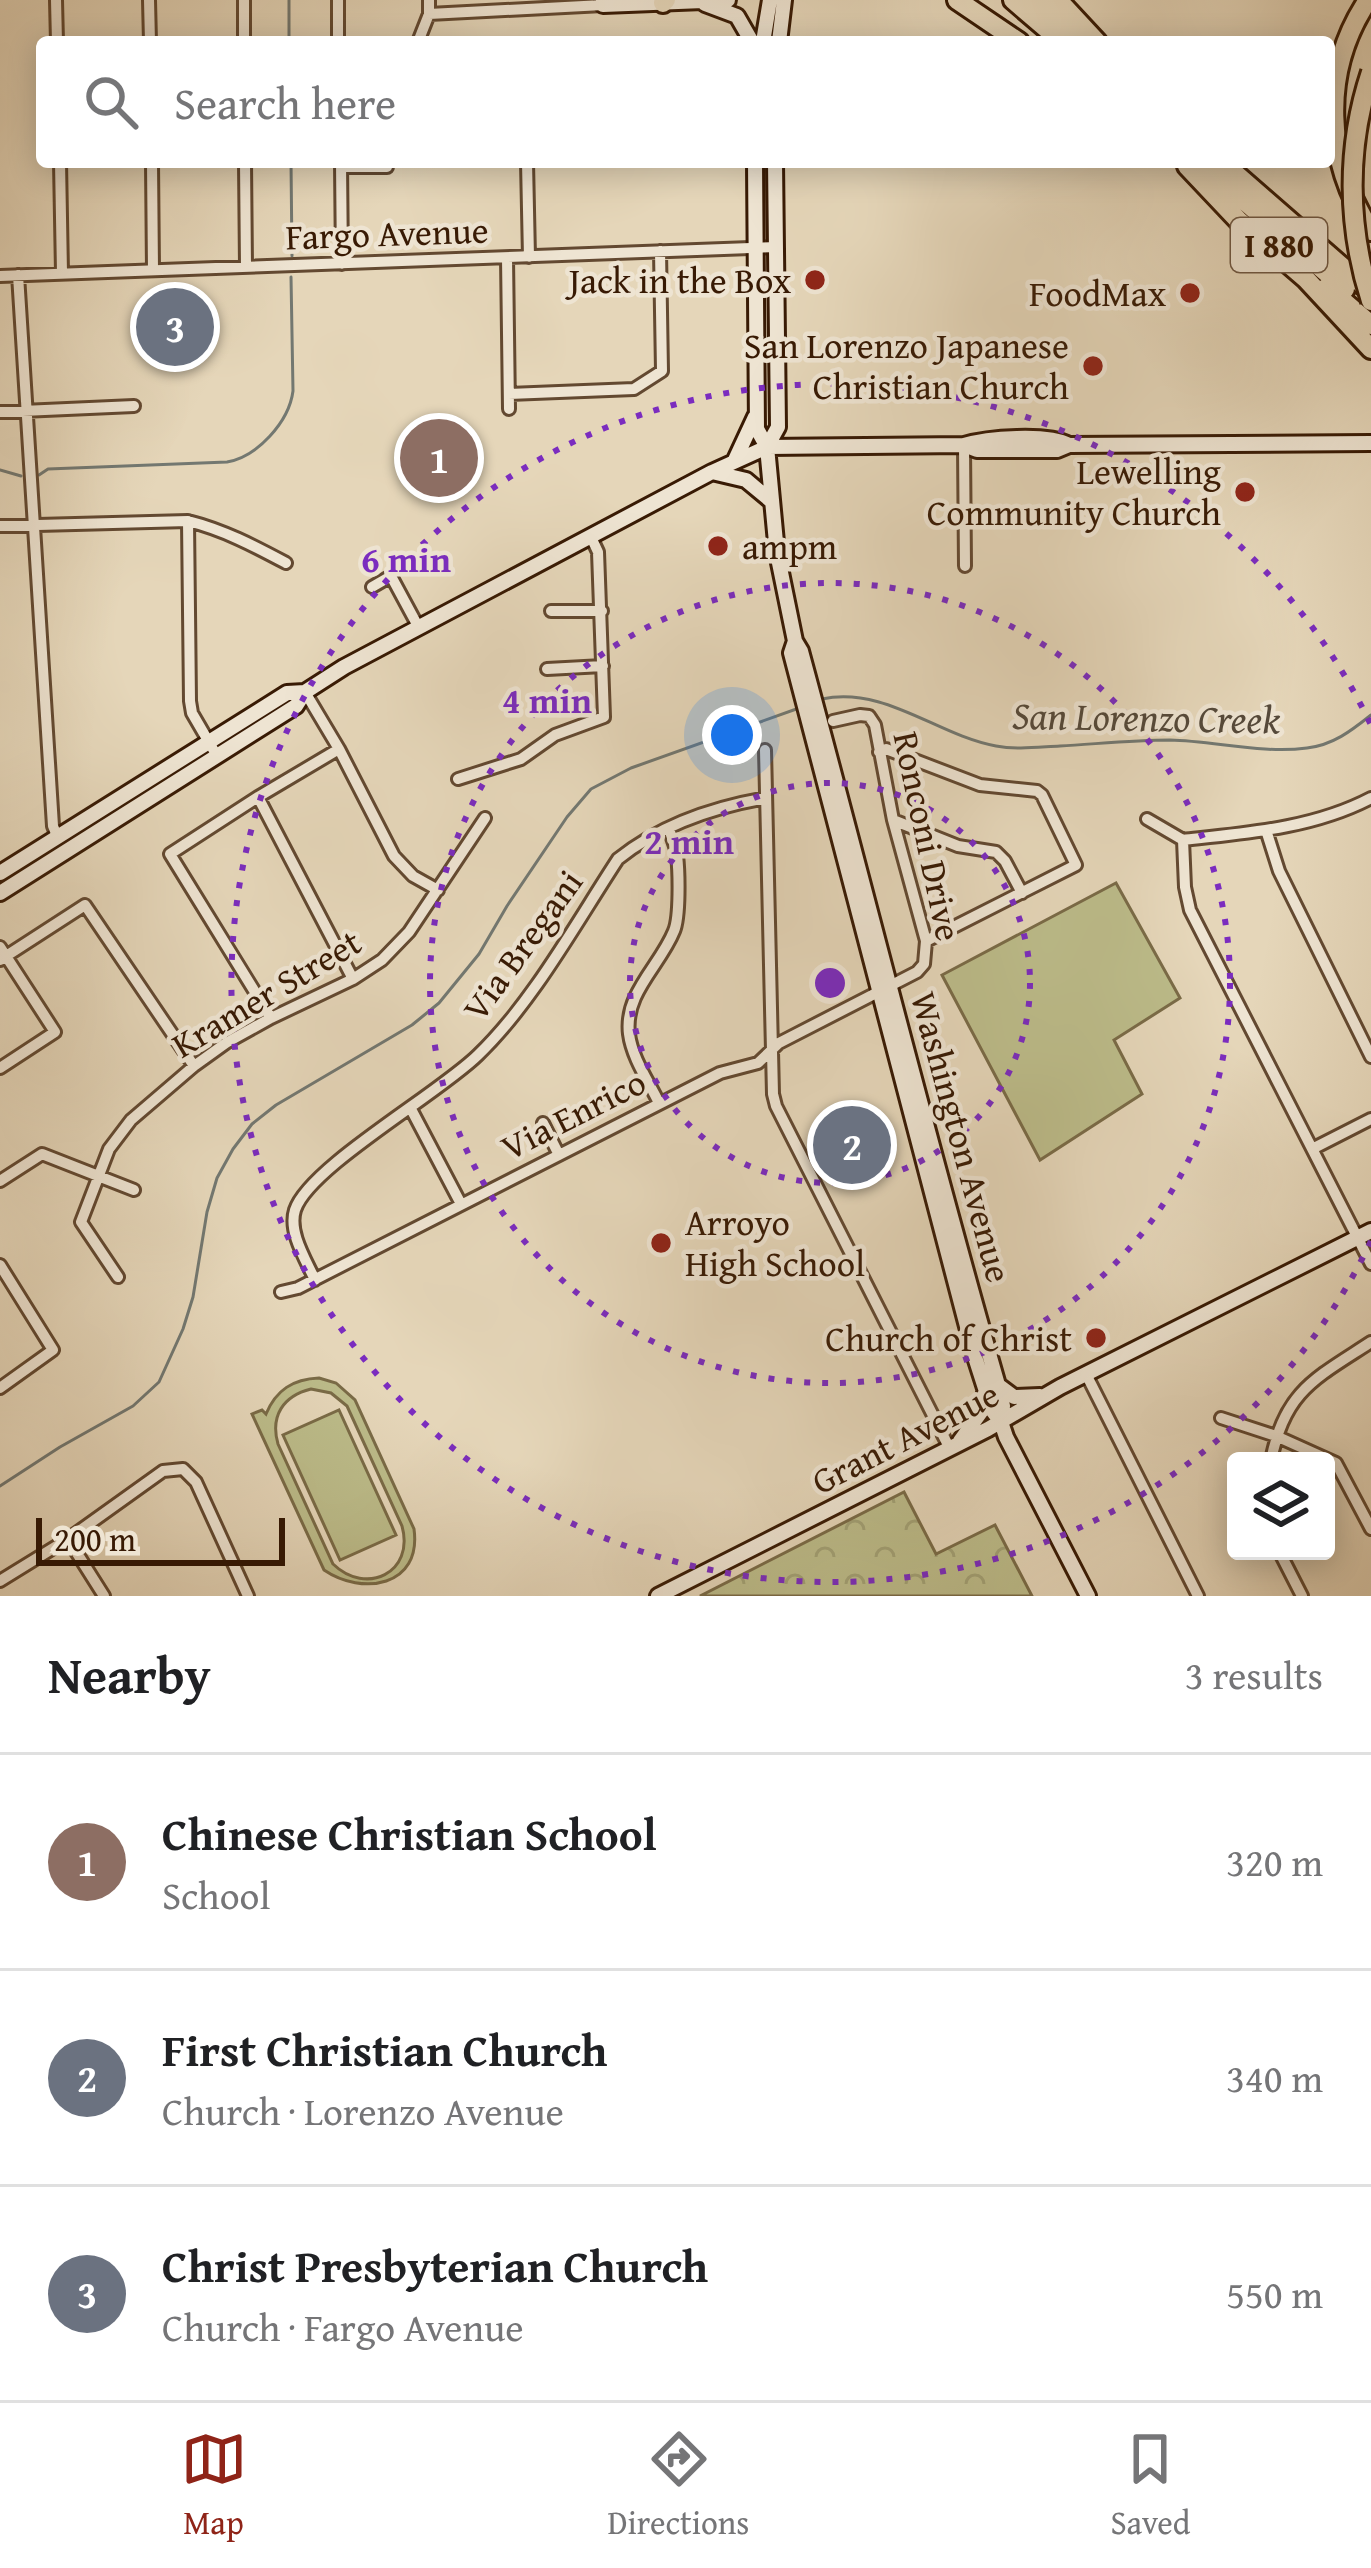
<!DOCTYPE html>
<html lang="en">
<head>
<meta charset="utf-8">
<style>
  body { margin:0; font-family:"Gentium Book Plus",serif; background:#f2f2f2; color:#202124 }
  .controls { position:absolute; right:36px; bottom:36px; display:grid; overflow:hidden; border-radius:12px; box-shadow:0 6px 30px #0003 }
  .controls button { width:108px; height:108px; display:grid; place-items:center; padding:0; border:0; border-bottom:3px solid #e0e0e0; background:#fff; color:#202124; font:60px sans-serif }
  .scale { position:absolute; left:36px; bottom:30px; width:249px; box-sizing:border-box; padding-left:12px; border:6px solid #381a04; border-top:0; font-size:33px; line-height:42px; white-space:nowrap; color:#381a04; -webkit-text-stroke:9px #eee4d2; paint-order:stroke }
  .you { position:absolute; left:732px; top:735px; width:42px; height:42px; margin:-30px; border:9px solid #fff; border-radius:50%; background:#1a73e8; box-shadow:0 0 0 18px #1a73e833 }
  .badge { display:grid; place-items:center; width:78px; height:78px; border-radius:50%; background:#8f2418; color:#fff; font-size:39px; font-weight:700 }
  .pin { position:absolute; translate:-50% -50%; border:6px solid #fff; box-shadow:0 3px 12px #0006 }
  .list { margin:0; padding:0; list-style:none }
  h2 { display:flex; justify-content:space-between; align-items:center; height:156px; margin:0; padding:0 48px; font-size:51px }
  h2 small { font-size:39px; font-weight:400; color:#757577 }
  .list li { display:grid; grid-template-columns:78px 1fr auto; gap:36px; align-items:center; box-sizing:border-box; height:216px; padding:0 48px; border-top:3px solid #e0e0e0 }
  .list b { display:block; font-size:45px; white-space:nowrap }
  .list p { margin:0; font-size:39px; white-space:nowrap; color:#757577 }
  .list em { font-size:39px; font-style:normal; color:#757577 }
  .icon { flex:none; width:66px; height:66px; fill:none; stroke:currentColor; stroke-width:2; stroke-linecap:round; stroke-linejoin:round }
  .map { position:relative; flex:none; width:1371px; height:1596px; overflow:hidden }
  .search { position:absolute; background:#fff; box-shadow:0 6px 30px #0003; left:36px; right:36px; top:36px; height:132px; display:flex; align-items:center; gap:30px; box-sizing:border-box; padding:0 42px; border-radius:12px; color:#757577; font-size:45px }
  .sheet { height:804px; background:#fff }
  nav { display:flex; justify-content:space-around; align-items:center; box-sizing:border-box; height:168px; border-top:3px solid #e0e0e0; background:#fff; font-size:33px; color:#757577 }
  nav a { display:grid; justify-items:center; gap:6px }
  nav .on { color:#8f2418 }
  .map>svg:first-child { display:block }
  .park { fill:url(#park-crowns); stroke:#7a6b47; stroke-width:3 }
  .pitch { fill:#bcbc8a; stroke:#7a6b47; stroke-width:3; fill-rule:evenodd }
  .lines { fill:none; stroke-linecap:round; stroke-linejoin:round }
  .stream { stroke:#737871; stroke-width:3 }
  .street-casing { stroke:#634931; stroke-width:16 }
  .secondary-casing { stroke:#381a04; stroke-width:20 }
  .highway-casing { stroke:#381a04; stroke-width:24 }
  .street { stroke:#eee4d2; stroke-width:10 }
  .secondary { stroke:#eee4d2; stroke-width:14 }
  .highway { stroke:#e5d6b9; stroke-width:18 }
  .highway-bridge-casing { stroke:#381a04; stroke-width:24; stroke-linecap:butt }
  .highway-bridge { stroke:#e5d6b9; stroke-width:18 }
  .ring { fill:none; stroke:#7b2cbf; stroke-width:6; stroke-dasharray:6 12 }
  .poi-dot { fill:#8f2418; stroke:#eee4d2; stroke-width:4.5 }
  .labels { text-anchor:middle; stroke-width:9; stroke-linejoin:round; paint-order:stroke }
  .shield { fill:#eee4d2; stroke:#6f5742; stroke-width:3 }
  .shield-label { font-size:33px; font-weight:bold; fill:#381a04 }
  .street-label { font-size:36px; fill:#381a04; stroke:#eee4d2 }
  .poi-label { font-size:36px; fill:#381a04; stroke:#eee4d2; text-anchor:end }
  .water-label { font-size:39px; font-style:italic; fill:#55493a; stroke:#eee4d2 }
  .centre { fill:#7b2cbf; stroke:#eee4d2; stroke-width:6 }
  .ring-label { font-size:36px; text-anchor:middle; font-weight:bold; fill:#7b2cbf; stroke:#eee4d2; stroke-width:9; stroke-linejoin:round; paint-order:stroke }
</style>
</head>
<body>
<div class="map">
<svg width="1371" height="1596" viewBox="0 0 1371 1596">
  <defs>
    <pattern id="park-crowns" width="20" height="18" patternUnits="userSpaceOnUse" patternTransform="scale(3)"><rect width="20" height="18" fill="#bcbc8a"/><path d="M2 6a3 3 0 1 1 6 0M12 15a3 3 0 1 1 6 0" fill="none" stroke="#a2a175"/></pattern>
  </defs>
  <rect width="100%" height="100%" fill="#e5d6b9"/>
  <filter id="stains"><feTurbulence type="fractalNoise" baseFrequency=".00167" numOctaves="4"/><feColorMatrix values="0 0 0 0 .2 0 0 0 0 .09 0 0 0 0 .02 0 0 0 .5 -.17"/></filter>
  <radialGradient id="worn" r=".72"><stop offset=".6" stop-color="#630" stop-opacity="0"/><stop offset="1" stop-color="#630" stop-opacity=".3"/></radialGradient>
  <path class="park" d="M 904,1492 L 936,1554 L 995,1525 L 1032,1596 L 700,1596 Z"/>
  <path class="pitch" d="M 1116,883 L 1180,998 L 1114,1040 L 1142,1094 L 1040,1160 L 942,975 Z
    M 319,1378 L 336,1383 L 355,1400 L 414,1529 C 422,1587 362,1596 324,1570 L 252,1414 L 262,1410 L 266,1414 C 276,1390 293,1379 319,1378 ZM 311,1389 L 331,1393 L 347,1406 L 402,1526 C 415,1573 366,1596 333,1564 L 278,1444 C 270,1416 283,1396 311,1389 Z
    M 339,1410 L 396,1535 L 340,1560 L 283,1435 Z"/>
  <g class="lines">
    <path class="stream" d="M 289,0 L 289,42
      M 291,162 L 292,256
      M 0,470 L 21,476
      M 39,475 L 48,469 L 227,462 C 257,457 289,422 293,391 L 291,277
      M 822,699 C 886,686 936,735 996,746 C 1017,750 1039,747 1060,746 C 1096,744 1133,740 1170,740 C 1215,741 1262,754 1307,748 C 1333,745 1351,731 1371,715
      M 0,1486 L 60,1447 L 133,1406 L 159,1382 L 183,1329 L 193,1297 L 207,1212 L 217,1178 L 233,1149 L 252,1124 L 276,1105 L 412,1025 L 439,1003 L 479,954 L 507,906 L 567,817 L 591,789 L 631,768 L 802,707"/>
    <g class="street-casing">
      <path id="street" d="M 56,0 L 57,42
        M 149,0 L 150,42
        M 244,0 L 244,42
        M 338,0 L 338,42
        M 429,14 L 603,5
        M 418,42 L 429,14 L 429,0
        M 60,162 L 62,273
        M 152,162 L 153,270
        M 245,162 L 246,267
        M 341,162 L 342,264
        M 527,162 L 529,257
        M 341,167 L 387,167
        M 507,258 L 509,409
        M 18,275 L 53,826 L 57,836
        M 0,276 L 777,247
        M 509,394 L 634,389 L 662,371 L 660,251
        M 0,412 L 134,406
        M 964,445 L 965,566
        M 188,521 L 190,701 L 192,713 L 217,756
        M 0,526 L 188,521 C 224,530 254,546 286,563
        M 372,587 L 391,576 L 419,628
        M 551,611 L 602,611
        M 547,669 L 603,666
        M 305,692 L 339,749 L 394,856 L 413,876 L 438,890
        M 765,750 L 773,1094 L 776,1106 L 950,1449
        M 879,752 L 886,749 L 980,785 L 1037,791 L 1042,795 L 1076,865 L 926,941
        M 458,779 L 521,759 L 555,735 L 604,717 L 598,552 L 591,537
        M 258,797 L 353,979
        M 1147,819 L 1183,840
        M 893,820 L 958,846 L 996,852 L 1005,861 L 1022,893
        M 1266,830 L 1279,871 L 1371,1057
        M 1183,840 L 1185,887 L 1190,910 L 1371,1264
        M 1183,840 C 1247,833 1314,828 1371,798
        M 0,947 L 55,1032 L 0,1068
        M 0,960 L 85,905 L 194,1066
        M 271,1018 L 170,854 L 258,797 L 339,749
        M 659,1103 C 649,1082 632,1058 629,1034 C 624,993 660,966 674,931 C 680,917 679,872 677,855 C 676,846 671,837 669,828
        M 411,1109 L 461,1204
        M 543,1123 L 559,1155
        M 1314,1148 L 1371,1119
        M 0,1181 L 42,1154 L 134,1190
        M 0,1265 L 53,1350 L 0,1388
        M 118,1277 L 81,1222 L 109,1149 L 131,1120 L 194,1066 L 226,1043 L 271,1018 L 353,979 L 382,960 L 409,932 L 485,818
        M 315,1280 C 306,1260 288,1232 295,1210 C 309,1167 440,1093 478,1055 C 533,1002 576,923 618,859 C 659,826 714,807 766,798
        M 281,1292 L 298,1288 L 720,1073 L 758,1063 L 779,1043 L 917,972 L 924,964 L 926,941 L 893,820 L 875,725 L 869,716 L 860,715 L 833,721
        M 1087,1376 L 1198,1596
        M 1221,1418 L 1276,1436 L 1336,1463 L 1371,1529
        M 1271,1461 C 1284,1391 1316,1378 1371,1342
        M 68,1539 L 104,1596
        M 1279,1551 L 1302,1596
        M 0,1581 L 68,1539 L 163,1471 L 183,1469 L 196,1482 L 248,1596"/>
    </g>
    <g class="secondary-casing">
      <path id="secondary" d="M 603,0 L 603,5 L 728,0
        M 705,4 L 737,16 L 752,42
        M 763,42 L 770,0
        M 779,42 L 784,0
        M 755,162 L 757,429 L 767,447 L 777,553 L 795,641 L 801,651 C 867,895 928,1142 998,1385 L 1003,1406 L 1001,1422
        M 964,445 C 987,438 1047,433 1069,445
        M 767,447 L 778,427 L 775,162
        M 735,460 L 755,417
        M 712,472 L 746,480 L 770,500
        M 795,641 L 791,653 L 975,1357 L 992,1410 L 1001,1422 L 1006,1437 L 1088,1596
        M 0,873 L 287,693 L 305,692 L 344,667 L 712,472 L 767,447 L 964,445 L 977,450 L 1057,450 L 1069,445 L 1371,443
        M 0,893 L 296,706 L 305,692
        M 998,1385 L 1014,1397 L 1040,1396
        M 960,1441 L 981,1412 L 985,1393
        M 658,1596 L 988,1429 L 1060,1387 L 1371,1231"/>
    </g>
    <g class="highway-casing">
      <path id="highway" d="M 957,0 L 1019,42
        M 1013,0 L 1062,42
        M 1036,0 L 1084,42
        M 1058,0 L 1097,42
        M 1368,0 C 1320,72 1325,160 1371,231
        M 663,3 L 666,0
        M 1200,162 L 1345,289
        M 1222,162 L 1371,292
        M 1187,166 L 1238,220 L 1306,279 L 1371,349
        M 1327,287 L 1371,325"/>
    </g>
    <use href="#street" class="street"/>
    <use href="#secondary" class="secondary"/>
    <use href="#highway" class="highway"/>
    <g class="highway-bridge-casing">
      <path id="highway-bridge" d="M 1371,72 C 1346,147 1347,226 1371,301"/>
    </g>
    <use href="#highway-bridge" class="highway-bridge"/>
  </g>
  <g class="ring">
    <circle cx="830" cy="983" r="200"/>
    <circle cx="830" cy="983" r="400"/>
    <path d="M1371 1241A599 599 0 1 1 1371 725"/>
  </g>
  <g class="poi-dot">
    <circle cx="815" cy="280" r="12"/>
    <circle cx="1190" cy="293" r="12"/>
    <circle cx="1093" cy="366" r="12"/>
    <circle cx="1245" cy="492" r="12"/>
    <circle cx="718" cy="546" r="12"/>
    <circle cx="661" cy="1243" r="12"/>
    <circle cx="1096" cy="1338" r="12"/>
  </g>
  <g class="labels">
    <rect class="shield" x="1231" y="218" width="96" height="54" rx="9"/>
    <g class="shield-label">
      <text x="1279" y="257">I 880</text>
    </g>
    <g class="street-label">
      <text transform="translate(387 233) rotate(-2)" y="13">Fargo Avenue</text>
      <text transform="translate(928 836) rotate(78)" y="13">Ronconi Drive</text>
      <text transform="translate(522 945) rotate(-54)" y="13">Via Bregani</text>
      <text transform="translate(266 993) rotate(-31)" y="13">Kramer Street</text>
      <text transform="translate(573 1114) rotate(-27)" y="13">Via Enrico</text>
      <text transform="translate(962 1137) rotate(75)" y="13">Washington Avenue</text>
      <text transform="translate(905 1437) rotate(-27)" y="13">Grant Avenue</text>
    </g>
    <g class="poi-label">
      <text x="791" y="293">Jack in the Box</text>
      <text x="1166" y="306">FoodMax</text>
      <text x="1069" y="358">San Lorenzo Japanese<tspan x="1069" dy="41">Christian Church</tspan></text>
      <text x="1221" y="484">Lewelling<tspan x="1221" dy="41">Community Church</tspan></text>
      <text x="742" y="559" text-anchor="start">ampm</text>
      <text x="685" y="1235" text-anchor="start">Arroyo<tspan x="685" dy="41">High School</tspan></text>
      <text x="1072" y="1351">Church of Christ</text>
    </g>
    <g class="water-label">
      <text transform="translate(1146 717) rotate(1)" y="14">San Lorenzo Creek</text>
    </g>
  </g>
  <circle cx="830" cy="983" r="18" class="centre"/>
  <g class="ring-label">
    <text x="406" y="572">6 min</text>
    <text x="547" y="713">4 min</text>
    <text x="689" y="854">2 min</text>
  </g>
  <rect width="100%" height="100%" filter="url(#stains)"/>
  <rect width="100%" height="100%" fill="url(#worn)"/>
</svg>
<div class="controls">
<button><svg class="icon" aria-label="layers" viewBox="0 0 24 24"><path d="M12 4l9 5-9 5-9-5zM3 14l9 5 9-5"/></svg></button>
</div>
<div class="scale">200 m</div>
<div class="you"></div>
<div class="pin badge" style="left:439px;top:458px;background:#8d6e63">1</div>
<div class="pin badge" style="left:852px;top:1145px;background:#6b7280">2</div>
<div class="pin badge" style="left:175px;top:327px;background:#6b7280">3</div>
<div class="search"><svg class="icon" aria-label="search" viewBox="0 0 24 24"><circle cx="10" cy="10" r="6"/><path d="M15 15l6 6"/></svg>Search here</div>
</div>
<section class="sheet">
<h2>Nearby<small>3 results</small></h2>
<ul class="list">
<li><span class="badge" style="background:#8d6e63">1</span><div><b>Chinese Christian School</b><p>School</p></div><em>320 m</em></li>
<li><span class="badge" style="background:#6b7280">2</span><div><b>First Christian Church</b><p>Church · Lorenzo Avenue</p></div><em>340 m</em></li>
<li><span class="badge" style="background:#6b7280">3</span><div><b>Christ Presbyterian Church</b><p>Church · Fargo Avenue</p></div><em>550 m</em></li>
</ul>
</section>
<nav>
<a class="on"><svg class="icon" aria-label="map" viewBox="0 0 24 24"><path d="M3 6l6-2 6 2 6-2v14l-6 2-6-2-6 2zM9 4v14M15 6v14"/></svg>Map</a>
<a><svg class="icon" aria-label="directions" viewBox="0 0 24 24"><path d="M12 3l9 9-9 9-9-9zM9 14v-3h6M13 9l2 2-2 2"/></svg>Directions</a>
<a><svg class="icon" aria-label="saved" viewBox="0 0 24 24"><path d="M7 4h10v16l-5-4-5 4z"/></svg>Saved</a>
</nav>
</body>
</html>
